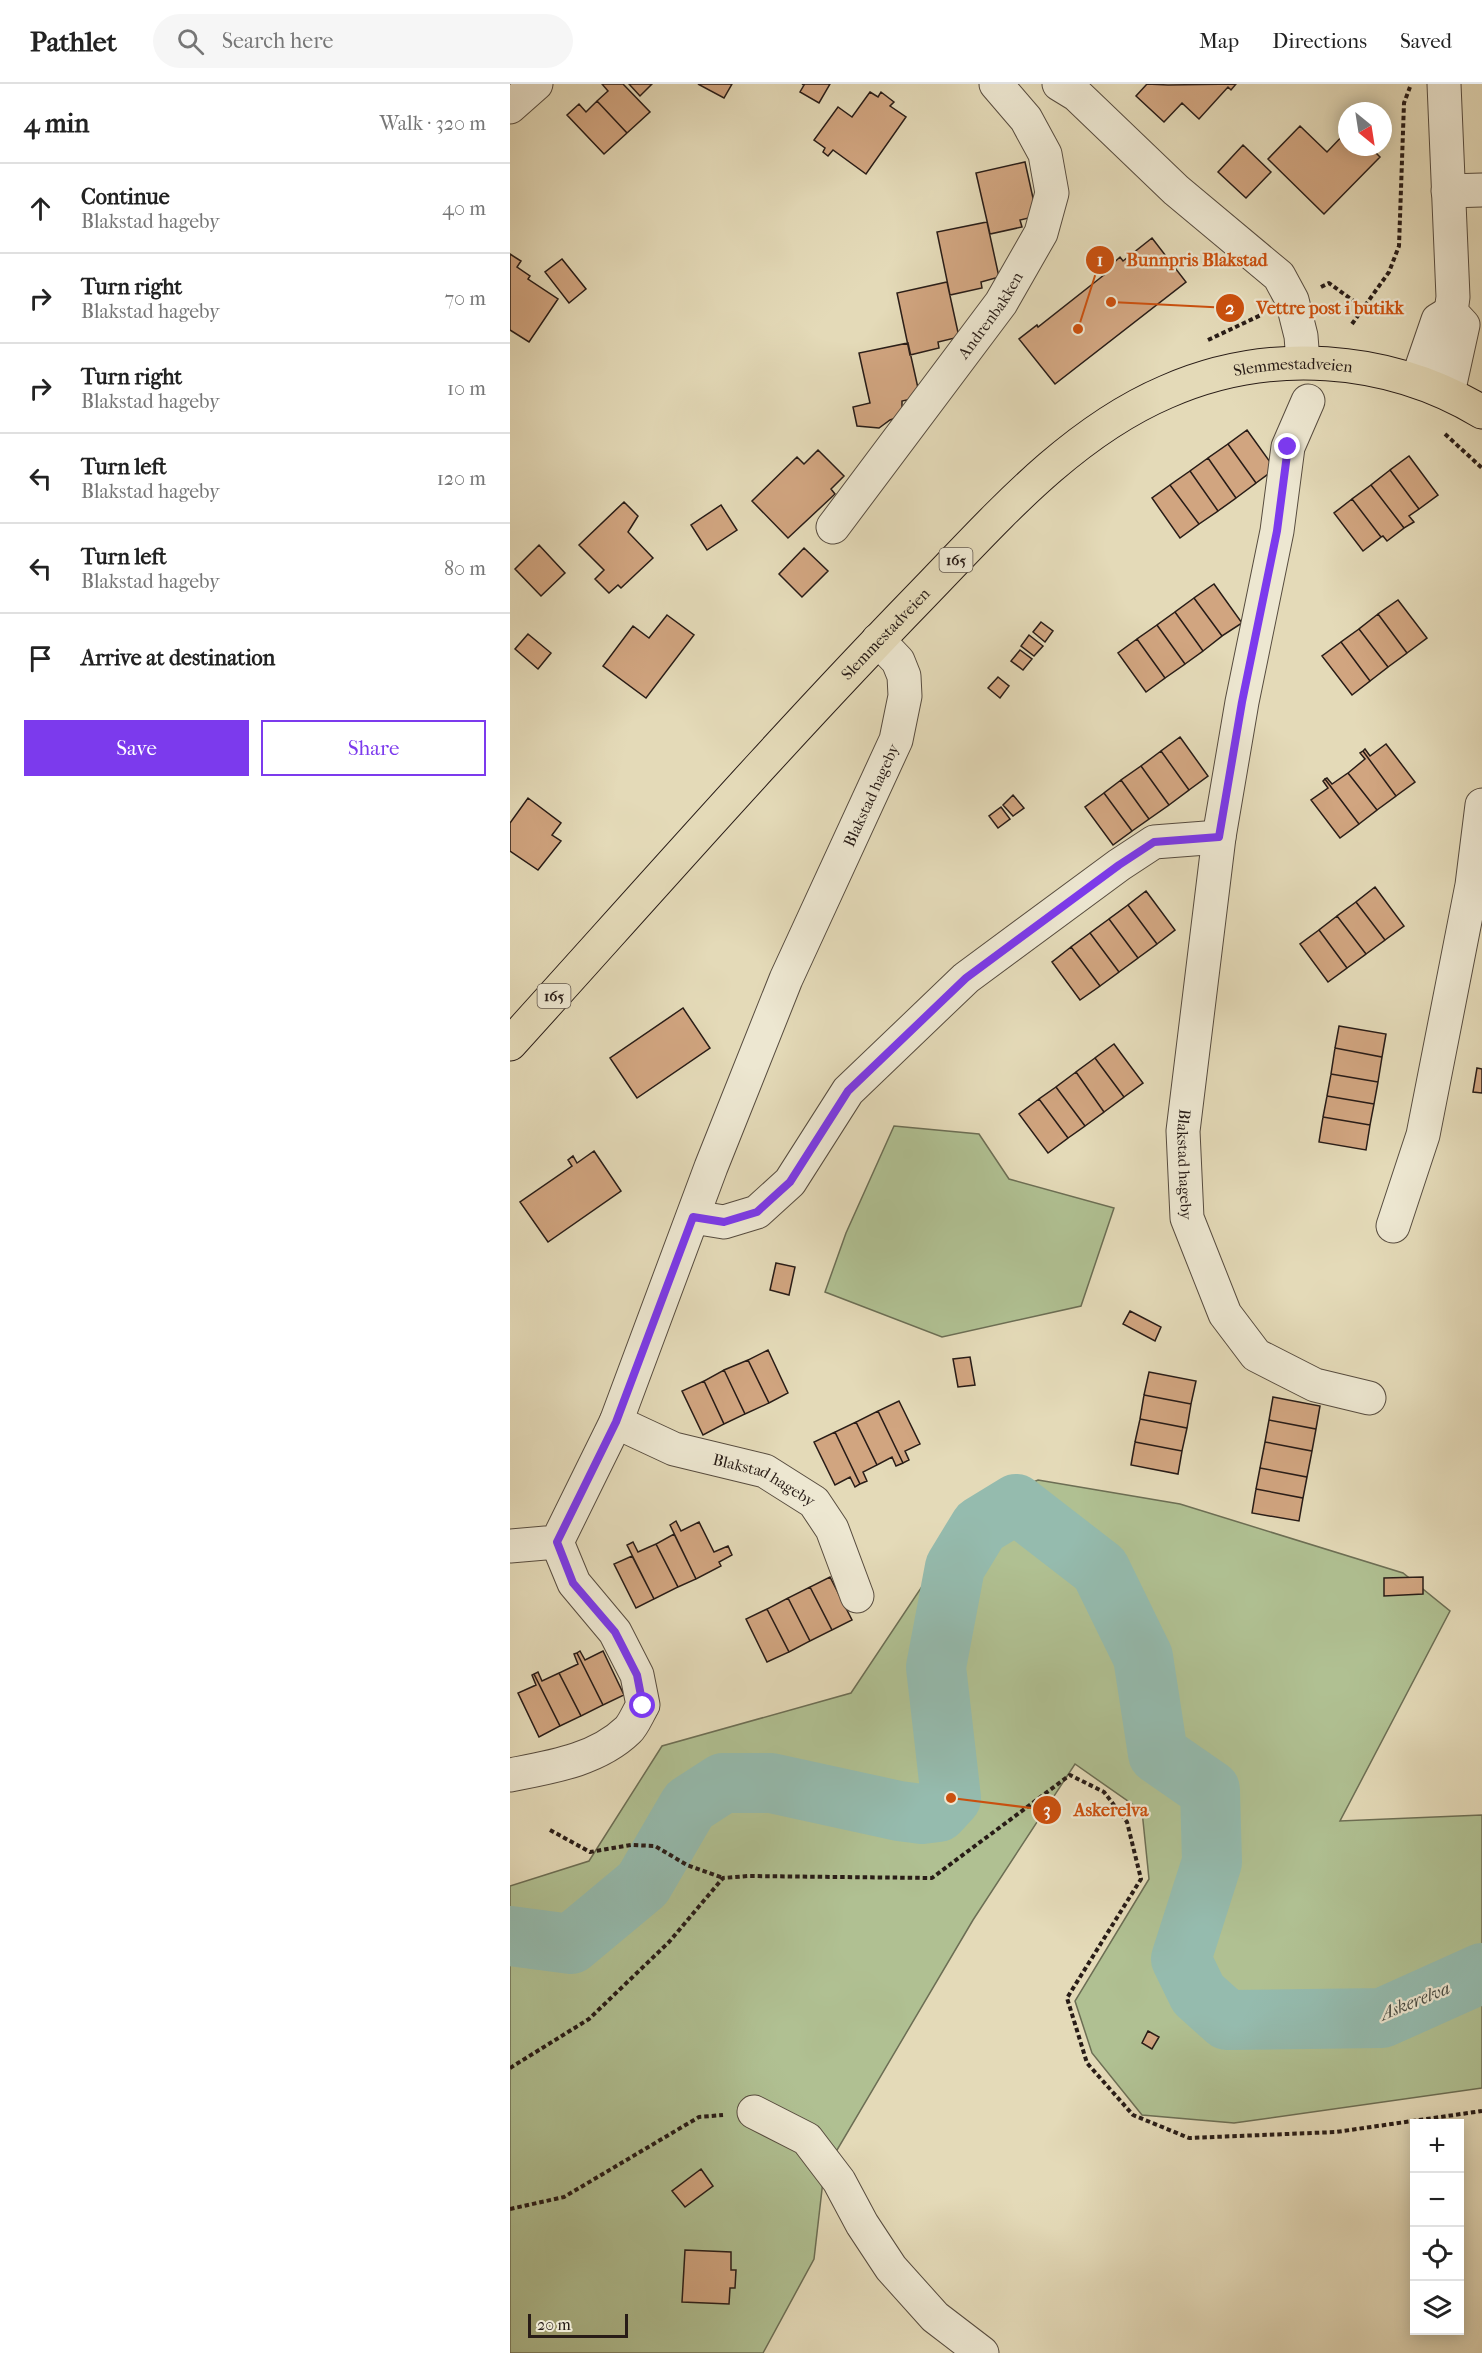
<!DOCTYPE html>
<html lang="en">
<head>
<meta charset="utf-8">
<style>
  body { margin:0; font-family:"IM FELL French Canon",serif; background:#f6f6f6; color:#222 }
  .controls { position:absolute; right:18px; bottom:18px; display:grid; overflow:hidden; border-radius:0px; box-shadow:0 3px 15px #0003 }
  .controls button { width:54px; height:54px; display:grid; place-items:center; padding:0; border:0; border-bottom:2px solid #e0e0e0; background:#fff; color:#222; font:30px sans-serif }
  .compass { position:absolute; left:828px; top:18px; width:54px; height:54px; border-radius:50%; background:#fff; box-shadow:0 3px 15px #0003; rotate:150deg }
  .scale { position:absolute; left:18px; bottom:15px; width:100px; box-sizing:border-box; padding-left:6px; border:3px solid #281c17; border-top:0; font-size:16px; line-height:21px; white-space:nowrap; color:#281c17; -webkit-text-stroke:4px #ede7d1; paint-order:stroke }
  .stop { position:absolute; width:18px; height:18px; margin:-14px; border:4px solid #7c3aed; border-radius:50%; background:#fff }
  .stop.end { background:#7c3aed; border-color:#fff; box-shadow:0 2px 6px #0008 }
  .list { margin:0; padding:0; list-style:none }
  h2 { display:flex; justify-content:space-between; align-items:center; height:78px; margin:0; padding:0 24px; font-size:26px }
  h2 small { font-size:20px; font-weight:400; color:#767676 }
  .list li { display:grid; grid-template-columns:39px 1fr auto; gap:18px; align-items:center; box-sizing:border-box; height:90px; padding:0 24px; border-top:2px solid #e0e0e0 }
  .list b { display:block; font-size:22px; white-space:nowrap }
  .list p { margin:0; font-size:20px; white-space:nowrap; color:#767676 }
  .list em { font-size:20px; font-style:normal; color:#767676 }
  .actions { display:flex; gap:12px; padding:18px 24px }
  .actions a { flex:1; padding:14px 0; border:2px solid #7c3aed; border-radius:0px; text-align:center; font-size:21px; color:#7c3aed }
  .actions .main { background:#7c3aed; color:#fff }
  .icon { flex:none; width:33px; height:33px; fill:none; stroke:currentColor; stroke-width:2; stroke-linecap:round; stroke-linejoin:round }
  .map { position:relative; flex:none; width:972px; height:2269px; overflow:hidden }
  header { display:flex; align-items:center; gap:36px; box-sizing:border-box; height:84px; padding:0 30px; background:#fff; border-bottom:2px solid #e0e0e0 }
  header strong { font-size:28px }
  nav { display:flex; gap:33px; margin-inline-start:auto; font-size:21px }
  .search { width:420px; height:54px; background:#f6f6f6; display:flex; align-items:center; gap:15px; box-sizing:border-box; padding:0 21px; border-radius:33px; color:#767676; font-size:22px }
  main { display:flex }
  aside { flex:1; background:#fff }
  .map>svg:first-child { display:block }
  .green { fill:#b0c092; stroke:#6c6e54; stroke-width:1.5 }
  .lines { fill:none; stroke-linecap:round; stroke-linejoin:round }
  .river { stroke:#95bbae; stroke-width:60 }
  .building { fill:#d1a580; stroke:#281c17; stroke-width:1.5 }
  .minor-casing { stroke:#574c3f; stroke-width:35 }
  .major-casing { stroke:#281c17; stroke-width:35 }
  .path { stroke:#281c17; stroke-width:4; stroke-dasharray:4.5 3; stroke-linecap:butt }
  .minor { stroke:#ede7d1; stroke-width:33 }
  .major { stroke:#e4dab8; stroke-width:33 }
  .route { stroke:#7c3aed; stroke-width:8 }
  .labels { text-anchor:middle; stroke-width:4.5; stroke-linejoin:round; paint-order:stroke }
  .shield { fill:#ede7d1; stroke:#63594f; stroke-width:1.5 }
  .shield-label { font-size:15px; font-weight:bold; fill:#281c17 }
  .street-label { font-size:16px; fill:#281c17; stroke:#ede7d1 }
  .water-label { font-size:18px; font-style:italic; fill:#494c44; stroke:#ede7d1 }
  .leader { fill:none; stroke:#cb500e; stroke-width:2 }
  .callout-dot { fill:#cb500e; stroke:#ede7d1; stroke-width:2 }
  .mark-label { font-size:18px; text-anchor:middle; font-weight:bold; fill:#fff }
  .callout-label { font-size:18px; text-anchor:middle; font-weight:bold; fill:#cb500e; stroke:#ede7d1; stroke-width:4.5; stroke-linejoin:round; paint-order:stroke }
</style>
</head>
<body>
<header>
<strong>Pathlet</strong>
<div class="search"><svg class="icon" aria-label="search" viewBox="0 0 24 24"><circle cx="10" cy="10" r="6"/><path d="M15 15l6 6"/></svg>Search here</div>
<nav><a>Map</a><a>Directions</a><a>Saved</a></nav>
</header>
<main>
<aside>
<h2>4 min<small>Walk · 320 m</small></h2>
<ul class="list">
<li><svg class="icon" aria-label="ahead" viewBox="0 0 24 24"><path d="M12 20V5M6 11l6-6 6 6"/></svg><div><b>Continue</b><p>Blakstad hageby</p></div><em>40 m</em></li>
<li><svg class="icon" aria-label="right" viewBox="0 0 24 24"><path d="M7 20v-9h11M14 6l5 5-5 5"/></svg><div><b>Turn right</b><p>Blakstad hageby</p></div><em>70 m</em></li>
<li><svg class="icon" aria-label="right" viewBox="0 0 24 24"><path d="M7 20v-9h11M14 6l5 5-5 5"/></svg><div><b>Turn right</b><p>Blakstad hageby</p></div><em>10 m</em></li>
<li><svg class="icon" aria-label="left" viewBox="0 0 24 24"><path d="M17 20v-9H6M10 6l-5 5 5 5"/></svg><div><b>Turn left</b><p>Blakstad hageby</p></div><em>120 m</em></li>
<li><svg class="icon" aria-label="left" viewBox="0 0 24 24"><path d="M17 20v-9H6M10 6l-5 5 5 5"/></svg><div><b>Turn left</b><p>Blakstad hageby</p></div><em>80 m</em></li>
<li><svg class="icon" aria-label="arrive" viewBox="0 0 24 24"><path d="M6 21V4h12l-3 4 3 4H6"/></svg><div><b>Arrive at destination</b></div></li>
</ul>
<div class="actions"><a class="main">Save</a><a>Share</a></div>
</aside>
<div class="map">
<svg width="972" height="2269" viewBox="0 0 972 2269">
  <rect width="100%" height="100%" fill="#e4dab8"/>
  <filter id="stains"><feTurbulence type="fractalNoise" baseFrequency=".00333" numOctaves="4"/><feColorMatrix values="0 0 0 0 .2 0 0 0 0 .09 0 0 0 0 .02 0 0 0 .5 -.17"/></filter>
  <radialGradient id="worn" r=".72"><stop offset=".6" stop-color="#630" stop-opacity="0"/><stop offset="1" stop-color="#630" stop-opacity=".3"/></radialGradient>
  <path class="green" d="M 384,1042 L 469,1050 L 499,1095 L 604,1124 L 571,1222 L 432,1253 L 315,1208 L 336,1149 Z
    M 528,1396 L 670,1420 L 893,1489 L 940,1527 L 830,1737 L 972,1731 L 972,2004 L 724,2039 L 632,2031 L 582,1969 L 565,1917 L 639,1795 L 632,1727 L 565,1680 L 463,1836 L 314,2088 L 304,2175 L 253,2269 L 0,2269 L 0,1802 L 79,1777 L 152,1662 L 341,1609 L 465,1423 Z"/>
  <g class="lines">
    <path class="river" d="M 0,1852 L 61,1860 L 133,1800 L 179,1721 L 213,1699 L 261,1699 L 389,1727 L 412,1730 L 428,1728 L 441,1714 L 426,1583 L 445,1483 L 470,1442 L 506,1420 L 590,1485 L 633,1573 L 648,1670 L 700,1706 L 702,1778 L 671,1875 L 688,1910 L 717,1936 L 872,1934 L 972,1889"/>
  </g>
  <path class="building" d="M 92,0 L 113,0 L 140,28 L 117,49 L 87,17 L 98,7 Z
    M 119,0 L 142,0 L 130,12 Z
    M 188,0 L 222,0 L 214,14 Z
    M 292,0 L 320,0 L 309,19 L 290,8 L 294,1 Z
    M 637,0 L 658,1 L 726,0 L 721,6 L 718,3 L 689,35 L 672,19 L 654,38 L 626,12 Z
    M 360,8 L 368,13 L 371,8 L 384,18 L 380,22 L 396,33 L 356,90 L 323,66 L 318,72 L 313,68 L 315,64 L 304,56 L 328,23 L 342,33 Z
    M 87,17 L 117,49 L 94,70 L 57,31 L 69,20 L 76,28 Z
    M 790,42 L 817,68 L 837,47 L 837,63 L 860,63 L 870,73 L 814,130 L 758,75 Z
    M 733,61 L 761,88 L 736,114 L 708,88 Z
    M 515,78 L 527,132 L 510,136 L 512,143 L 480,150 L 466,89 Z
    M 477,138 L 489,193 L 471,198 L 472,204 L 440,211 L 427,148 Z
    M 642,154 L 676,198 L 545,300 L 509,255 L 527,241 L 528,243 L 599,187 L 597,185 L 610,173 L 613,177 Z
    M 0,170 L 11,177 L 7,183 L 20,192 L 18,195 L 48,215 L 19,258 L 0,246 Z
    M 52,175 L 76,205 L 59,219 L 35,188 Z
    M 437,198 L 449,253 L 428,258 L 429,264 L 400,271 L 387,209 Z
    M 398,259 L 410,313 L 392,317 L 392,332 L 380,336 L 369,344 L 347,342 L 343,323 L 360,319 L 349,269 Z
    M 737,346 L 765,385 L 746,399 L 718,360 Z
    M 718,360 L 746,399 L 726,414 L 698,374 Z
    M 308,366 L 334,392 L 321,405 L 325,410 L 278,454 L 242,417 L 287,373 L 294,380 Z
    M 899,372 L 928,411 L 909,425 L 880,386 Z
    M 698,374 L 726,414 L 708,427 L 680,387 Z
    M 880,386 L 909,425 L 899,432 L 904,438 L 894,444 L 861,401 Z
    M 680,387 L 708,427 L 689,440 L 660,401 Z
    M 660,401 L 689,440 L 670,454 L 642,414 Z
    M 861,401 L 894,444 L 877,457 L 873,452 L 871,453 L 842,415 Z
    M 842,415 L 871,453 L 853,467 L 824,429 Z
    M 114,418 L 128,432 L 118,448 L 143,474 L 111,504 L 108,501 L 99,509 L 85,495 L 94,486 L 69,461 Z
    M 211,421 L 227,446 L 197,466 L 181,441 Z
    M 29,461 L 55,489 L 31,512 L 5,485 Z
    M 294,464 L 318,487 L 292,513 L 269,490 Z
    M 704,500 L 732,539 L 712,552 L 684,514 Z
    M 684,514 L 712,552 L 693,567 L 665,528 Z
    M 888,516 L 917,554 L 897,569 L 868,530 Z
    M 665,528 L 693,567 L 675,580 L 647,541 Z
    M 868,530 L 897,569 L 878,583 L 849,545 Z
    M 157,531 L 184,551 L 136,614 L 93,582 L 123,542 L 139,554 Z
    M 531,538 L 543,547 L 535,558 L 523,548 Z
    M 647,541 L 675,580 L 655,594 L 627,555 Z
    M 849,545 L 878,583 L 860,597 L 831,558 Z
    M 18,550 L 41,569 L 28,585 L 5,565 Z
    M 519,551 L 533,562 L 524,572 L 511,562 Z
    M 627,555 L 655,594 L 636,608 L 608,569 Z
    M 831,558 L 860,597 L 842,611 L 812,572 Z
    M 510,566 L 522,575 L 513,586 L 501,577 Z
    M 488,593 L 499,602 L 490,614 L 478,604 Z
    M 670,653 L 698,692 L 679,706 L 651,667 Z
    M 876,660 L 905,698 L 886,712 L 853,667 L 855,665 L 860,672 Z
    M 651,667 L 679,706 L 659,721 L 631,682 Z
    M 853,667 L 886,712 L 867,726 L 838,689 L 855,675 L 850,669 Z
    M 631,682 L 659,721 L 639,735 L 611,696 Z
    M 838,689 L 867,726 L 849,740 L 815,695 L 817,694 L 822,700 Z
    M 815,695 L 849,740 L 830,754 L 801,716 L 818,704 L 813,697 Z
    M 611,696 L 639,735 L 622,747 L 594,709 Z
    M 594,709 L 622,747 L 603,761 L 575,723 Z
    M 503,711 L 514,724 L 503,732 L 493,721 Z
    M 18,714 L 51,739 L 42,751 L 51,757 L 28,786 L 0,767 L 0,739 Z
    M 491,723 L 500,735 L 488,744 L 479,732 Z
    M 865,803 L 894,842 L 875,856 L 846,818 Z
    M 636,807 L 665,846 L 647,860 L 618,821 Z
    M 846,818 L 875,856 L 856,870 L 827,832 Z
    M 618,821 L 647,860 L 628,874 L 599,835 Z
    M 827,832 L 856,870 L 837,884 L 809,846 Z
    M 599,835 L 628,874 L 609,888 L 580,849 Z
    M 809,846 L 837,884 L 818,898 L 790,860 Z
    M 580,849 L 609,888 L 590,902 L 561,863 Z
    M 561,863 L 590,902 L 570,916 L 542,878 Z
    M 173,924 L 200,964 L 127,1014 L 100,974 Z
    M 829,942 L 876,950 L 872,973 L 825,964 Z
    M 604,960 L 633,999 L 614,1013 L 585,974 Z
    M 825,964 L 872,973 L 868,998 L 821,990 Z
    M 585,974 L 614,1013 L 594,1028 L 566,988 Z
    M 967,984 L 972,985 L 972,1009 L 963,1008 Z
    M 566,988 L 594,1028 L 575,1042 L 546,1003 Z
    M 821,990 L 868,998 L 864,1020 L 817,1012 Z
    M 546,1003 L 575,1042 L 558,1054 L 529,1015 Z
    M 817,1012 L 864,1020 L 860,1041 L 813,1033 Z
    M 529,1015 L 558,1054 L 538,1069 L 509,1030 Z
    M 813,1033 L 860,1041 L 856,1066 L 809,1058 Z
    M 84,1067 L 111,1107 L 38,1158 L 10,1118 L 62,1082 L 58,1076 L 63,1072 L 67,1079 Z
    M 266,1179 L 285,1183 L 279,1211 L 260,1206 Z
    M 620,1227 L 651,1243 L 645,1257 L 613,1240 Z
    M 258,1266 L 278,1309 L 259,1319 L 238,1276 Z
    M 460,1273 L 465,1301 L 448,1303 L 443,1275 Z
    M 238,1276 L 259,1319 L 235,1330 L 214,1286 Z
    M 214,1286 L 235,1330 L 214,1340 L 194,1297 Z
    M 639,1288 L 686,1297 L 681,1320 L 634,1311 Z
    M 194,1297 L 214,1340 L 193,1351 L 172,1307 Z
    M 634,1311 L 681,1320 L 677,1344 L 630,1335 Z
    M 763,1313 L 810,1322 L 806,1345 L 759,1336 Z
    M 389,1317 L 410,1360 L 395,1367 L 399,1376 L 393,1379 L 368,1327 Z
    M 368,1327 L 393,1379 L 386,1382 L 382,1373 L 367,1381 L 346,1338 Z
    M 630,1335 L 677,1344 L 672,1367 L 625,1358 Z
    M 759,1336 L 806,1345 L 802,1367 L 755,1358 Z
    M 346,1338 L 367,1381 L 353,1388 L 357,1397 L 350,1400 L 325,1348 Z
    M 325,1348 L 350,1400 L 345,1403 L 340,1393 L 325,1401 L 304,1358 Z
    M 625,1358 L 672,1367 L 668,1390 L 621,1381 Z
    M 755,1358 L 802,1367 L 797,1393 L 750,1384 Z
    M 750,1384 L 797,1393 L 793,1414 L 746,1405 Z
    M 746,1405 L 793,1414 L 789,1437 L 742,1429 Z
    M 166,1437 L 171,1447 L 189,1438 L 204,1468 L 218,1462 L 222,1471 L 209,1478 L 211,1482 L 186,1495 L 160,1441 Z
    M 164,1450 L 186,1495 L 168,1503 L 146,1460 Z
    M 123,1458 L 128,1468 L 146,1460 L 168,1503 L 144,1515 L 117,1461 Z
    M 122,1472 L 144,1515 L 126,1524 L 104,1480 Z
    M 320,1493 L 342,1536 L 322,1546 L 300,1503 Z
    M 913,1493 L 913,1510 L 874,1512 L 874,1494 Z
    M 300,1503 L 322,1546 L 300,1557 L 278,1514 Z
    M 278,1514 L 300,1557 L 279,1568 L 257,1525 Z
    M 257,1525 L 279,1568 L 257,1578 L 236,1535 Z
    M 70,1567 L 75,1576 L 93,1567 L 114,1611 L 93,1621 L 67,1569 Z
    M 67,1569 L 93,1621 L 71,1632 L 49,1589 L 68,1580 L 64,1570 Z
    M 28,1588 L 32,1597 L 49,1589 L 71,1632 L 50,1642 L 24,1590 Z
    M 24,1590 L 50,1642 L 29,1653 L 8,1609 L 26,1601 L 22,1591 Z
    M 638,1947 L 649,1953 L 642,1965 L 632,1959 Z
    M 191,2085 L 203,2102 L 175,2123 L 162,2107 Z
    M 175,2166 L 221,2168 L 221,2186 L 226,2186 L 225,2204 L 220,2204 L 219,2220 L 172,2218 Z"/>
  <g class="lines">
    <g class="minor-casing">
      <g id="minor">
        <path d="M 549,0 L 567,11 L 666,106 L 769,192 L 782,216 L 791,252 L 793,278"/>
        <path d="M 934,0 L 943,213 L 941,228 L 953,241 L 938,309"/>
        <path d="M 0,23 L 26,0"/>
        <path d="M 938,107 L 972,106"/>
        <path d="M 907,297 L 928,236 L 941,228"/>
        <path id="s1" d="M 798,317 L 778,363 L 767,447 L 732,618 L 709,753 L 673,1047 L 677,1134 L 715,1230 L 746,1271 L 805,1301 L 859,1314"/>
        <path id="s2" d="M 323,443 L 491,219 L 531,149 L 542,109 L 535,70 L 516,35 L 486,0"/>
        <path d="M 183,1133 L 214,1138 L 247,1128 L 280,1098 L 338,1007 L 456,894 L 609,781 L 644,758 L 709,753"/>
        <path d="M 883,1142 L 913,1051 L 962,801 L 972,721"/>
        <path id="s3" d="M 106,1338 L 164,1365 L 255,1387 L 304,1418 L 322,1445 L 347,1512"/>
        <path id="s4" d="M 0,1462 L 47,1458 L 106,1338 L 201,1083 L 276,895 L 386,656 L 395,612 L 394,592 L 388,577 L 368,556"/>
        <path d="M 0,1691 C 41,1683 87,1676 118,1646 C 124,1640 128,1629 133,1621 L 127,1591 L 105,1548 L 64,1499 L 47,1458"/>
        <path d="M 244,2028 L 297,2055 L 329,2097 L 352,2140 L 381,2184 L 425,2233 L 472,2269"/>
      </g>
    </g>
    <g class="major-casing">
      <g id="major">
        <path id="s5" d="M 0,960 C 135,811 270,657 410,513 C 483,438 558,350 656,308 C 758,263 877,271 972,328"/>
      </g>
    </g>
    <path class="path" d="M 811,203 L 819,199 L 853,224
      M 842,240 L 879,188 L 889,162 L 894,19 L 900,3
      M 698,256 L 751,231
      M 935,350 L 972,384
      M 40,1746 L 80,1768 L 121,1761 L 145,1762 L 177,1781 L 213,1794
      M 0,1984 L 79,1935 L 159,1858 L 213,1794 L 238,1792 L 422,1794 L 560,1691 L 594,1708 L 617,1738 L 631,1795 L 557,1914 L 577,1979 L 623,2031 L 679,2054 L 826,2048 L 972,2027
      M 0,2125 L 54,2113 L 189,2033 L 213,2031"/>
    <use href="#minor" class="minor"/>
    <use href="#major" class="major"/>
  </g>
  <g class="lines">
    <path class="route" d="M 133,1622 L 127,1591 L 105,1548 L 63,1499 L 47,1458 L 106,1338 L 183,1133 L 214,1138 L 247,1128 L 280,1098 L 338,1007 L 456,894 L 609,781 L 644,758 L 709,753 L 732,618 L 767,447 L 778,363"/>
  </g>
  <g class="labels">
    <g class="shield">
      <rect x="429.5" y="464" width="33" height="24" rx="4.5"/>
      <rect x="27.5" y="900" width="33" height="24" rx="4.5"/>
    </g>
    <g class="shield-label">
      <text x="446" y="481">165</text>
      <text x="44" y="917">165</text>
    </g>
    <g class="street-label">
      <text dy="6" stroke="none"><textPath href="#s2" startOffset="264">Andrenbakken</textPath></text>
      <text dy="6" stroke="none"><textPath href="#s5" startOffset="1060">Slemmestadveien</textPath></text>
      <text dy="6" stroke="none"><textPath href="#s5" startOffset="556">Slemmestadveien</textPath></text>
      <text dy="6" stroke="none"><textPath href="#s4" startOffset="858">Blakstad hageby</textPath></text>
      <text dy="6" stroke="none"><textPath href="#s1" startOffset="776">Blakstad hageby</textPath></text>
      <text dy="6" stroke="none"><textPath href="#s3" startOffset="160">Blakstad hageby</textPath></text>
    </g>
    <g class="water-label">
      <text transform="translate(905 1917) rotate(-22)" y="6">Askerelva</text>
    </g>
  </g>
  <path class="leader" d="M568 245L590 176M601 218L720 224M441 1714L537 1726"/>
  <g class="callout-dot">
    <circle cx="568" cy="245" r="6"/>
    <circle cx="601" cy="218" r="6"/>
    <circle cx="441" cy="1714" r="6"/>
    <circle cx="590" cy="176" r="15"/>
    <circle cx="720" cy="224" r="15"/>
    <circle cx="537" cy="1726" r="15"/>
  </g>
  <g class="mark-label">
    <text x="590" y="182">1</text>
    <text x="720" y="230">2</text>
    <text x="537" y="1732">3</text>
  </g>
  <g class="callout-label">
    <text x="687" y="182">Bunnpris Blakstad</text>
    <text x="820" y="230">Vettre post i butikk</text>
    <text x="601" y="1732">Askerelva</text>
  </g>
  <rect width="100%" height="100%" filter="url(#stains)"/>
  <rect width="100%" height="100%" fill="url(#worn)"/>
</svg>
<div class="controls">
<button>+</button>
<button>−</button>
<button><svg class="icon" aria-label="locate" viewBox="0 0 24 24"><circle cx="12" cy="12" r="6"/><path d="M12 2v4M12 18v4M2 12h4M18 12h4"/></svg></button>
<button><svg class="icon" aria-label="layers" viewBox="0 0 24 24"><path d="M12 4l9 5-9 5-9-5zM3 14l9 5 9-5"/></svg></button>
</div>
<svg class="compass" viewBox="-18 -18 36 36"><path d="M0-13l5 13h-10z" fill="#e53935"/><path d="M0 13l5-13h-10z" fill="#767676"/></svg>
<div class="scale">20 m</div>
<div class="stop" style="left:133px;top:1622px"></div>
<div class="stop end" style="left:778px;top:363px"></div>
</div>
</main>
</body>
</html>
